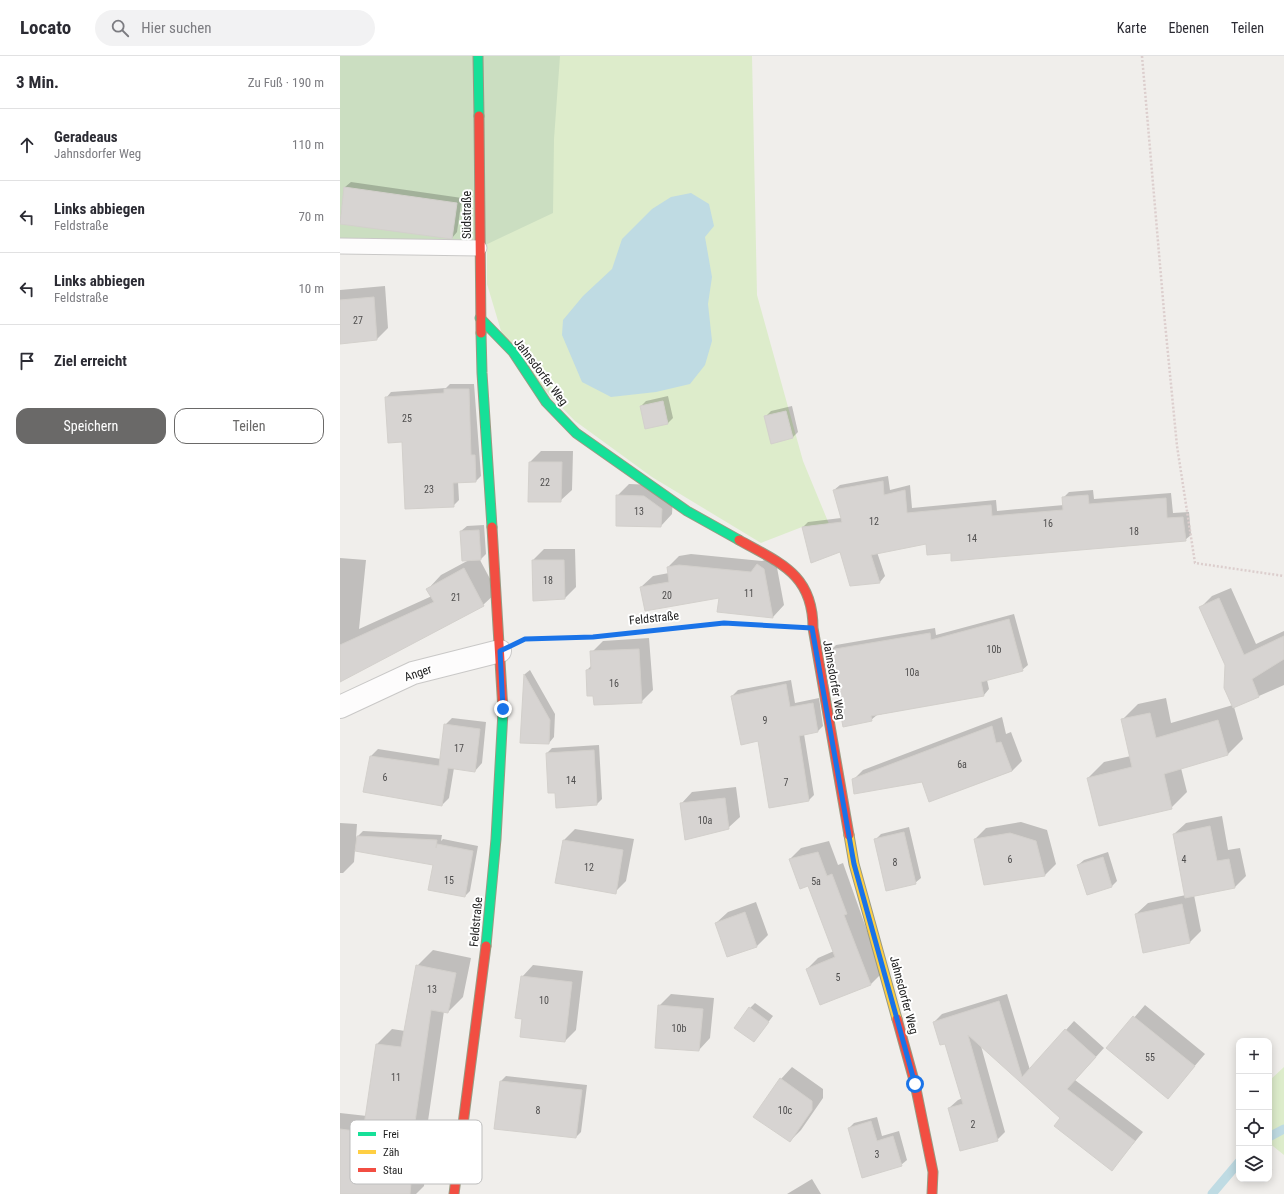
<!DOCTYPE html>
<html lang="de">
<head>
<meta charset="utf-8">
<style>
  body { margin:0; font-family:"Roboto Condensed",sans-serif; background:#f2f2f3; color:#2b2b33 }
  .controls { position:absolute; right:12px; bottom:12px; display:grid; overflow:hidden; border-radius:8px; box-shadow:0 2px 10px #0003 }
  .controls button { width:36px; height:36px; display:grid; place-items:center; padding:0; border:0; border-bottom:1px solid #e1e1e2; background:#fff; color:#2b2b33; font:20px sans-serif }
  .stop { position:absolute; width:12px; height:12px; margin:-9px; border:3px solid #1a73e8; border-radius:50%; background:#fff }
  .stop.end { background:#1a73e8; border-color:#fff; box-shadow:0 1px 4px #0008 }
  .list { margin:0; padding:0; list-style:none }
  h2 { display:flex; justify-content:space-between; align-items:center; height:52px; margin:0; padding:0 16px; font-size:17px }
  h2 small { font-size:13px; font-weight:400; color:#7c7c81 }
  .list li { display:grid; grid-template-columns:26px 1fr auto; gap:12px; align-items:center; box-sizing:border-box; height:72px; padding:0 16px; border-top:1px solid #e1e1e2 }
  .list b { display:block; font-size:15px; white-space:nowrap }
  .list p { margin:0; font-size:13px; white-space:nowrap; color:#7c7c81 }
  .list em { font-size:13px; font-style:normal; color:#7c7c81 }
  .actions { display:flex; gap:8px; padding:12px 16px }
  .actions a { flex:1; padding:9px 0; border:1px solid #6a6968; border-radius:12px; text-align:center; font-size:14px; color:#6a6968 }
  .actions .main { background:#6a6968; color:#fff }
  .icon { flex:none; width:22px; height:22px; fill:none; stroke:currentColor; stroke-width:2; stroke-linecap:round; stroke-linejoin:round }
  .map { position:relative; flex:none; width:944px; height:1138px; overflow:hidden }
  header { display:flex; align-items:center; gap:24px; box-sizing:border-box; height:56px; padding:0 20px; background:#fff; border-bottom:1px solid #e1e1e2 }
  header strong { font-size:19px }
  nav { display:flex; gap:22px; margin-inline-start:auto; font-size:14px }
  .search { width:280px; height:36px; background:#f2f2f3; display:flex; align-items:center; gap:10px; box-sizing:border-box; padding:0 14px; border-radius:22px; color:#7c7c81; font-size:15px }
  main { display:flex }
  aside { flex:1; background:#fff }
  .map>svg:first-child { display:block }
  .grass { fill:#ddeccb }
  .forest { fill:#cbdec1 }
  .water { fill:#bfdbe3 }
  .shadow { fill:#0003 }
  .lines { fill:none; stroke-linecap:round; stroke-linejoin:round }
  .stream { stroke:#bfdbe3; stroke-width:9 }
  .building { fill:#d7d4d2; stroke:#d3d0cc }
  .lane-casing { stroke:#c9c8c7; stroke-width:17 }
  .street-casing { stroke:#c9c8c7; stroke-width:24 }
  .fast-casing { stroke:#999a82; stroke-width:11 }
  .slow-casing { stroke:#999a82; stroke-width:11 }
  .jam-casing { stroke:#999a82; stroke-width:11 }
  .path { stroke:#dccecd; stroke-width:2.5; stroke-dasharray:2 2; stroke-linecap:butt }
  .lane { stroke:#fdfcfc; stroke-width:15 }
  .street { stroke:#fdfcfc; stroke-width:22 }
  .fast { stroke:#16e098; stroke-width:9 }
  .slow { stroke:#ffcf43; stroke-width:9 }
  .jam { stroke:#f24e42; stroke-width:9 }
  .route { stroke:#1a73e8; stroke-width:5 }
  .labels { text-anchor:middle; stroke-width:4; stroke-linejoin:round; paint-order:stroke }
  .number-label { font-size:10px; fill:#4f4e4e }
  .street-label { font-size:12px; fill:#222; stroke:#fff }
  .key { fill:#fff; stroke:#bdbdbd; stroke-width:1 }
  .key-label { font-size:11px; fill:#222 }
</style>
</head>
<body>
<header>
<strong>Locato</strong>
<div class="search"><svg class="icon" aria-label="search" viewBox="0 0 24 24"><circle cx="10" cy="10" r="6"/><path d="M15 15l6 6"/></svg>Hier suchen</div>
<nav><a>Karte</a><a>Ebenen</a><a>Teilen</a></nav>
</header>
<main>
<aside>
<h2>3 Min.<small>Zu Fuß · 190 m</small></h2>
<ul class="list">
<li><svg class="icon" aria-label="ahead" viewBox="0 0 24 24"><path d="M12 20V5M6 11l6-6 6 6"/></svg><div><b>Geradeaus</b><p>Jahnsdorfer Weg</p></div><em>110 m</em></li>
<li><svg class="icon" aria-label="left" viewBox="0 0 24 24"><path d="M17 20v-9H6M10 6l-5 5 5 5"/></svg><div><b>Links abbiegen</b><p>Feldstraße</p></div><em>70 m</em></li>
<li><svg class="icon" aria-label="left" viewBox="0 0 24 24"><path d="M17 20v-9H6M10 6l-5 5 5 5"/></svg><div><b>Links abbiegen</b><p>Feldstraße</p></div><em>10 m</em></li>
<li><svg class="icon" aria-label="arrive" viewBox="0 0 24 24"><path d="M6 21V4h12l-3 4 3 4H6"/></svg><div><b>Ziel erreicht</b></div></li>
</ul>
<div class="actions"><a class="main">Speichern</a><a>Teilen</a></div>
</aside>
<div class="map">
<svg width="944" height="1138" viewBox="0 0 944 1138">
  <rect width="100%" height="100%" fill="#f0eeeb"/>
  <path class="grass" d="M 146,0 L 412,0 L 417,239 L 463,405 L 489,468 L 462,471 L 421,487 L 312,421 L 235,365 L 167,295 L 147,228 Z
    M 944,1011 L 944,1099 L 929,1087 L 929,1025 Z"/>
  <path class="forest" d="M 0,0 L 220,0 L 214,83 L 213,157 L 139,192 L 0,190 Z"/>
  <path class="water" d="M 351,137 L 369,148 L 374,170 L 365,181 L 372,221 L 368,248 L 372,285 L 365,309 L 350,328 L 316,336 L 271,341 L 242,326 L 222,279 L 223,264 L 243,240 L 272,213 L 282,183 L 312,153 L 331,141 Z"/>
  <path class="shadow" d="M 11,126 L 122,142 L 117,176 L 112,182 L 0,167 L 5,131 Z
    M 45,230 L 48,272 L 37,283 L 0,287 L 0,234 Z
    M 110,328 L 134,328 L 141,420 L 136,425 L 118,426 L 119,444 L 113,450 L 63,384 L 46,342 L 51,336 L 106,332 Z
    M 328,340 L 333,362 L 328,367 L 301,350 L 306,345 Z
    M 452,350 L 458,376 L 453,381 L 425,361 L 431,355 Z
    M 201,395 L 233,395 L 232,434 L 220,445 L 190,406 Z
    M 548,420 L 550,434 L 570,429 L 572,452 L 656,444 L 657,455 L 724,449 L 723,442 L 729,436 L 753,434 L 754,443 L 831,437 L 833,457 L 849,456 L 851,479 L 845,484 L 612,496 L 587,486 L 537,496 L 545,520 L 540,526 L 500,495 L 463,471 L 468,466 L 501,462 L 494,434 L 500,429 Z
    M 289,428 L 315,429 L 333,441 L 332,458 L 321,470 L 277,440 Z
    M 144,469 L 146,498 L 140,504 L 157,536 L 143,549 L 0,624 L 0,502 L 26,504 L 19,573 L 92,540 L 88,533 L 101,519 L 129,504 L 121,475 L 127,470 Z
    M 204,493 L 235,493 L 236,531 L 225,542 L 193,504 Z
    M 351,498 L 422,505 L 435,501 L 444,549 L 433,561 L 378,555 L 380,540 L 301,531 L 313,520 L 329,517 L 328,511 L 339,500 Z
    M 891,532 L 916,588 L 944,575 L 944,629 L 894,651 L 903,683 L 888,698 L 841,712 L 847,736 L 831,752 L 748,722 L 764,706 L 791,700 L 782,664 L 798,648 L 826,642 L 831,667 L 893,649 L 886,609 L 860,552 L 872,540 Z
    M 674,558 L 688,609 L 682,614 L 647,624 L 649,633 L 644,639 L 537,659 L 531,664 L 491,594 L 496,589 L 595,572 L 596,579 Z
    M 309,582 L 313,634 L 301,646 L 254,639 L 247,614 L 252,609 L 252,596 L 263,585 Z
    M 190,614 L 215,658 L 214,681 L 209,687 L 181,686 L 185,618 Z
    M 451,624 L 455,647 L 479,642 L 483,670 L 478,675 L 464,678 L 474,739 L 469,744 L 419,684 L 392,640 L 398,634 Z
    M 662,661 L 666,678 L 671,676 L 682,705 L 672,715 L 590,745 L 582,725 L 513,724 L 523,714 Z
    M 112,662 L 146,666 L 142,707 L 135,715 L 114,712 L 109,742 L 102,749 L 31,700 L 38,693 L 101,703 L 105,669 Z
    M 259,689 L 262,743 L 257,748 L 216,736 L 207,697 L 212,692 Z
    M 396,731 L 400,761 L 388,772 L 341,748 L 352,736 Z
    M 882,760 L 888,794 L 900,792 L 906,820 L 895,831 L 854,839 L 861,875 L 850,886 L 796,858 L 808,847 L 846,839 L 834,778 L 846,767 Z
    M 681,766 L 707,774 L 716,808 L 705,819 L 635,783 L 646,772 Z
    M 0,767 L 17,768 L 16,782 L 23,775 L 102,779 L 101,785 L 103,783 L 138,790 L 130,835 L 125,840 L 94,808 L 15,794 L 14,806 L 3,817 L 0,817 Z
    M 569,771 L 581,822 L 575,827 L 536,783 L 541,778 Z
    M 235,773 L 294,783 L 286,825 L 275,836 L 224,784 Z
    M 489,785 L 498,809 L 503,807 L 542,917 L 531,928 L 467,913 L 478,902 L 494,895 L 468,828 L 450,803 L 461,792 Z
    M 768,796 L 777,825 L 772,830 L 747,838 L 738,809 L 744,804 Z
    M 416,846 L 428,879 L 417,890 L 376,867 L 388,856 Z
    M 93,894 L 131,902 L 123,941 L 108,956 L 104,955 L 88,1065 L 90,1066 L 84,1130 L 76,1138 L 0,1138 L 0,1057 L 27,1060 L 37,988 L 52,973 L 65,975 L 77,910 Z
    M 193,909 L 243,915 L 236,974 L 225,985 L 183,962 L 182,921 Z
    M 331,938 L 374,942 L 370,982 L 359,994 L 319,950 Z
    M 667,938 L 690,1014 L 734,965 L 764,992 L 735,1024 L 803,1076 L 772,1113 L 721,1062 L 641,990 L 665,1076 L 657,1084 L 609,1052 L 618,1044 L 623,1042 L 605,986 L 594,966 L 602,958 Z
    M 415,947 L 433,960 L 414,985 L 410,952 Z
    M 805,949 L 865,998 L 828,1041 L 768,992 Z
    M 452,1011 L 483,1033 L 483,1042 L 461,1074 L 450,1085 L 441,1023 Z
    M 166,1020 L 247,1029 L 241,1076 L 236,1081 L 161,1025 Z
    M 537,1061 L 542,1080 L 559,1075 L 567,1104 L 561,1109 L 509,1072 L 514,1067 Z
    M 472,1123 L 481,1138 L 447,1138 Z"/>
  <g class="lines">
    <path class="stream" d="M 929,1081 L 944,1073
      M 872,1138 L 899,1106"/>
  </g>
  <path class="building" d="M 4,131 L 117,147 L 112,183 L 0,168 Z
    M 34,241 L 37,284 L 0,288 L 0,244 Z
    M 104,333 L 129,333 L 131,399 L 135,399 L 136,426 L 113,427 L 114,451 L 65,453 L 62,386 L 48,387 L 45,341 L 104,337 Z
    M 323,345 L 328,368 L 305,373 L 300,350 Z
    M 446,355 L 453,382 L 431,388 L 424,360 Z
    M 189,406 L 222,406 L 221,446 L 188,446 Z
    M 543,425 L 544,439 L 565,434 L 567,457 L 651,449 L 652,460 L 723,454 L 722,441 L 748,439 L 749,448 L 826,442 L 827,462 L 843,461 L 846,485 L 611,505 L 611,497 L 587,499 L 586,488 L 531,499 L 540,527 L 510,530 L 500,496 L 471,507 L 462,471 L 502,466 L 493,434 Z
    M 276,439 L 304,440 L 322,453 L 321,471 L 276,470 Z
    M 139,474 L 141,504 L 122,505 L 120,475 Z
    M 192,504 L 224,504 L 225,543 L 193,545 Z
    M 417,508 L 424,513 L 433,562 L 377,556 L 379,542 L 305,555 L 300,531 L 329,526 L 327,511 L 339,509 L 411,516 Z
    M 124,512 L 144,550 L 0,626 L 0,589 L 94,546 L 86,533 Z
    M 879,542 L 904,599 L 944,580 L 944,603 L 912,623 L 919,641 L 893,652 L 884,632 L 885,609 L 859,551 Z
    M 669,563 L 683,615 L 641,626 L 644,640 L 531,660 L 532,665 L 503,671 L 489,594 L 590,577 L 591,584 Z
    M 299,593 L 302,647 L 254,649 L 253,640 L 247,640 L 246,614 L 251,613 L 250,595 Z
    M 184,618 L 210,664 L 209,688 L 180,687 Z
    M 446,628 L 450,651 L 473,647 L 478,676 L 459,680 L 469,745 L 429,752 L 418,685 L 401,689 L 391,640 Z
    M 810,657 L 816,682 L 878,664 L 888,699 L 824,718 L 832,753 L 759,770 L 747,722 L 792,711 L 781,663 Z
    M 104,668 L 140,673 L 135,716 L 108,712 L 102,750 L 23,736 L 30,700 L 99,710 Z
    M 652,670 L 656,687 L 661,686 L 672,715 L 589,746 L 582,726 L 514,738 L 512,723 Z
    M 254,694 L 257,749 L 216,752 L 215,737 L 208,737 L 206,697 Z
    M 385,742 L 389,773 L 345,784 L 340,747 Z
    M 870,770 L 877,805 L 889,803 L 895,832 L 845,842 L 833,778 Z
    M 564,776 L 576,828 L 546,835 L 534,783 Z
    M 670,777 L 696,785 L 705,820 L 644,829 L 634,783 Z
    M 17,780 L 97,784 L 96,792 L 97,788 L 133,795 L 125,841 L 88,834 L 93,809 L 15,795 Z
    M 223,784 L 283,794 L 276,838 L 215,827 Z
    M 478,796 L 487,820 L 492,818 L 507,858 L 504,859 L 531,929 L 480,949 L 466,913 L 495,901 L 468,830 L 460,833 L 449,803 Z
    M 763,801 L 772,831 L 747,839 L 737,809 Z
    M 842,848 L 850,887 L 803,897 L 795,858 Z
    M 405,856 L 417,891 L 387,901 L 375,867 Z
    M 76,909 L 116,917 L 108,957 L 91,954 L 73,1080 L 75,1081 L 70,1138 L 0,1138 L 0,1073 L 23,1076 L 36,988 L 61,991 Z
    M 181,920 L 232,926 L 225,986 L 180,981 L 182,963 L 175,962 Z
    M 659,945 L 682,1021 L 725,973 L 756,1001 L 727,1033 L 795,1085 L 772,1115 L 714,1070 L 720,1062 L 628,979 L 658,1085 L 620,1095 L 608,1052 L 623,1048 L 605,988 L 600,989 L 593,966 Z
    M 318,949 L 363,953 L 359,995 L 315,992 Z
    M 409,951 L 429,966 L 414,986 L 394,972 Z
    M 793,960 L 855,1010 L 828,1043 L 766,992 Z
    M 440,1022 L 472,1045 L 472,1054 L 450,1086 L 413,1061 Z
    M 160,1025 L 242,1034 L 236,1082 L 154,1073 Z
    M 531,1065 L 537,1085 L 553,1080 L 562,1110 L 522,1122 L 508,1072 Z"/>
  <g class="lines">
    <g class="lane-casing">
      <path id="lane" d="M 0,190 L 139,192"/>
    </g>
    <g class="street-casing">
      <path id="street" d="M 0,651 L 73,617 L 160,595"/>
    </g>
    <g class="fast-casing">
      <path id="fast" d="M 138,0 L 139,60
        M 140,262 L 173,296 L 206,346 L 236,377 L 347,455 L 399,484
        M 141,277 L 142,317 L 152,471
        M 146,890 L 156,783 L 163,655"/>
    </g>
    <g class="slow-casing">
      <path id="slow" d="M 509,779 L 514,808 L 557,963"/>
    </g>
    <g class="jam-casing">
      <path id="jam" d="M 139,60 L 141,277
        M 152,471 L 163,655
        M 399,484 C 440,507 473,518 473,572 L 509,779
        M 557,963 L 575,1028 L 593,1116 L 592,1138
        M 114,1138 L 146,890"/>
    </g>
    <path class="path" d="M 802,0 L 825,267 L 837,390 L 855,507 L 944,520
      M 184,583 L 253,581 L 384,567 L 448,571
      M 929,1111 L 932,1114"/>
    <use href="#lane" class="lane"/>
    <use href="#street" class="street"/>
    <use href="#fast" class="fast"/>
    <use href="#slow" class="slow"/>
    <use href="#jam" class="jam"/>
  </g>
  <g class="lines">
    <path class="route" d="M 163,653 L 160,595 L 185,583 L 253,581 L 384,567 L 472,572 L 514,808 L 575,1028"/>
  </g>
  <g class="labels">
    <g class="number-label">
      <text x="18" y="268">27</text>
      <text x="67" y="366">25</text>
      <text x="205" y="430">22</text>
      <text x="89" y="437">23</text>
      <text x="299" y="459">13</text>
      <text x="534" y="469">12</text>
      <text x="708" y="471">16</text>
      <text x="794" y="479">18</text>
      <text x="632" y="486">14</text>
      <text x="208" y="528">18</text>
      <text x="409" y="541">11</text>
      <text x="327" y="543">20</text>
      <text x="116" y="545">21</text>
      <text x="654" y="597">10b</text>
      <text x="572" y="620">10a</text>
      <text x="274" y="631">16</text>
      <text x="425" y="668">9</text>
      <text x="119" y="696">17</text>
      <text x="622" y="712">6a</text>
      <text x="45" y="725">6</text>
      <text x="231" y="728">14</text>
      <text x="446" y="730">7</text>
      <text x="365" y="768">10a</text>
      <text x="670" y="807">6</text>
      <text x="844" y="807">4</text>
      <text x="555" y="810">8</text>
      <text x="249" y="815">12</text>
      <text x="109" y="828">15</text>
      <text x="476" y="829">5a</text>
      <text x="498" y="925">5</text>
      <text x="92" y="937">13</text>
      <text x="204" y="948">10</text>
      <text x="339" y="976">10b</text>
      <text x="810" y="1005">55</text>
      <text x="56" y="1025">11</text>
      <text x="198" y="1058">8</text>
      <text x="445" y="1058">10c</text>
      <text x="633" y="1072">2</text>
      <text x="537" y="1102">3</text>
    </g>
    <g class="street-label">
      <text transform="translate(127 159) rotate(-90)" y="4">Südstraße</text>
      <text transform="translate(201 316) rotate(53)" y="4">Jahnsdorfer Weg</text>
      <text transform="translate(314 562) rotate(-6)" y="4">Feldstraße</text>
      <text transform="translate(78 617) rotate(-19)" y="4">Anger</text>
      <text transform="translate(494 624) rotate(80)" y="4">Jahnsdorfer Weg</text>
      <text transform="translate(136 866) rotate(-85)" y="4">Feldstraße</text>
      <text transform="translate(564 939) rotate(75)" y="4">Jahnsdorfer Weg</text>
    </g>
  </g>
  <rect x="10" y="1064" width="132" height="64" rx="6" class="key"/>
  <rect x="18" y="1076" width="18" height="4" fill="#16e098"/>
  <rect x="18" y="1094" width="18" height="4" fill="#ffcf43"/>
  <rect x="18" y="1112" width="18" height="4" fill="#f24e42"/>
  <g class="key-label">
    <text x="43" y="1082">Frei</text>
    <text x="43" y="1100">Zäh</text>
    <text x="43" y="1118">Stau</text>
  </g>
</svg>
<div class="controls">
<button>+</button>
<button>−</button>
<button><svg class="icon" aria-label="locate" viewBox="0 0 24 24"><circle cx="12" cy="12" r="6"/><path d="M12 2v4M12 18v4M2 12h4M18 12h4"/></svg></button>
<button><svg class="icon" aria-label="layers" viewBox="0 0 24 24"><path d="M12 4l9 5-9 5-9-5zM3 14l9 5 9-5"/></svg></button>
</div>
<div class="stop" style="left:575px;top:1028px"></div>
<div class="stop end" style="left:163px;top:653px"></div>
</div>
</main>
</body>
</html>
